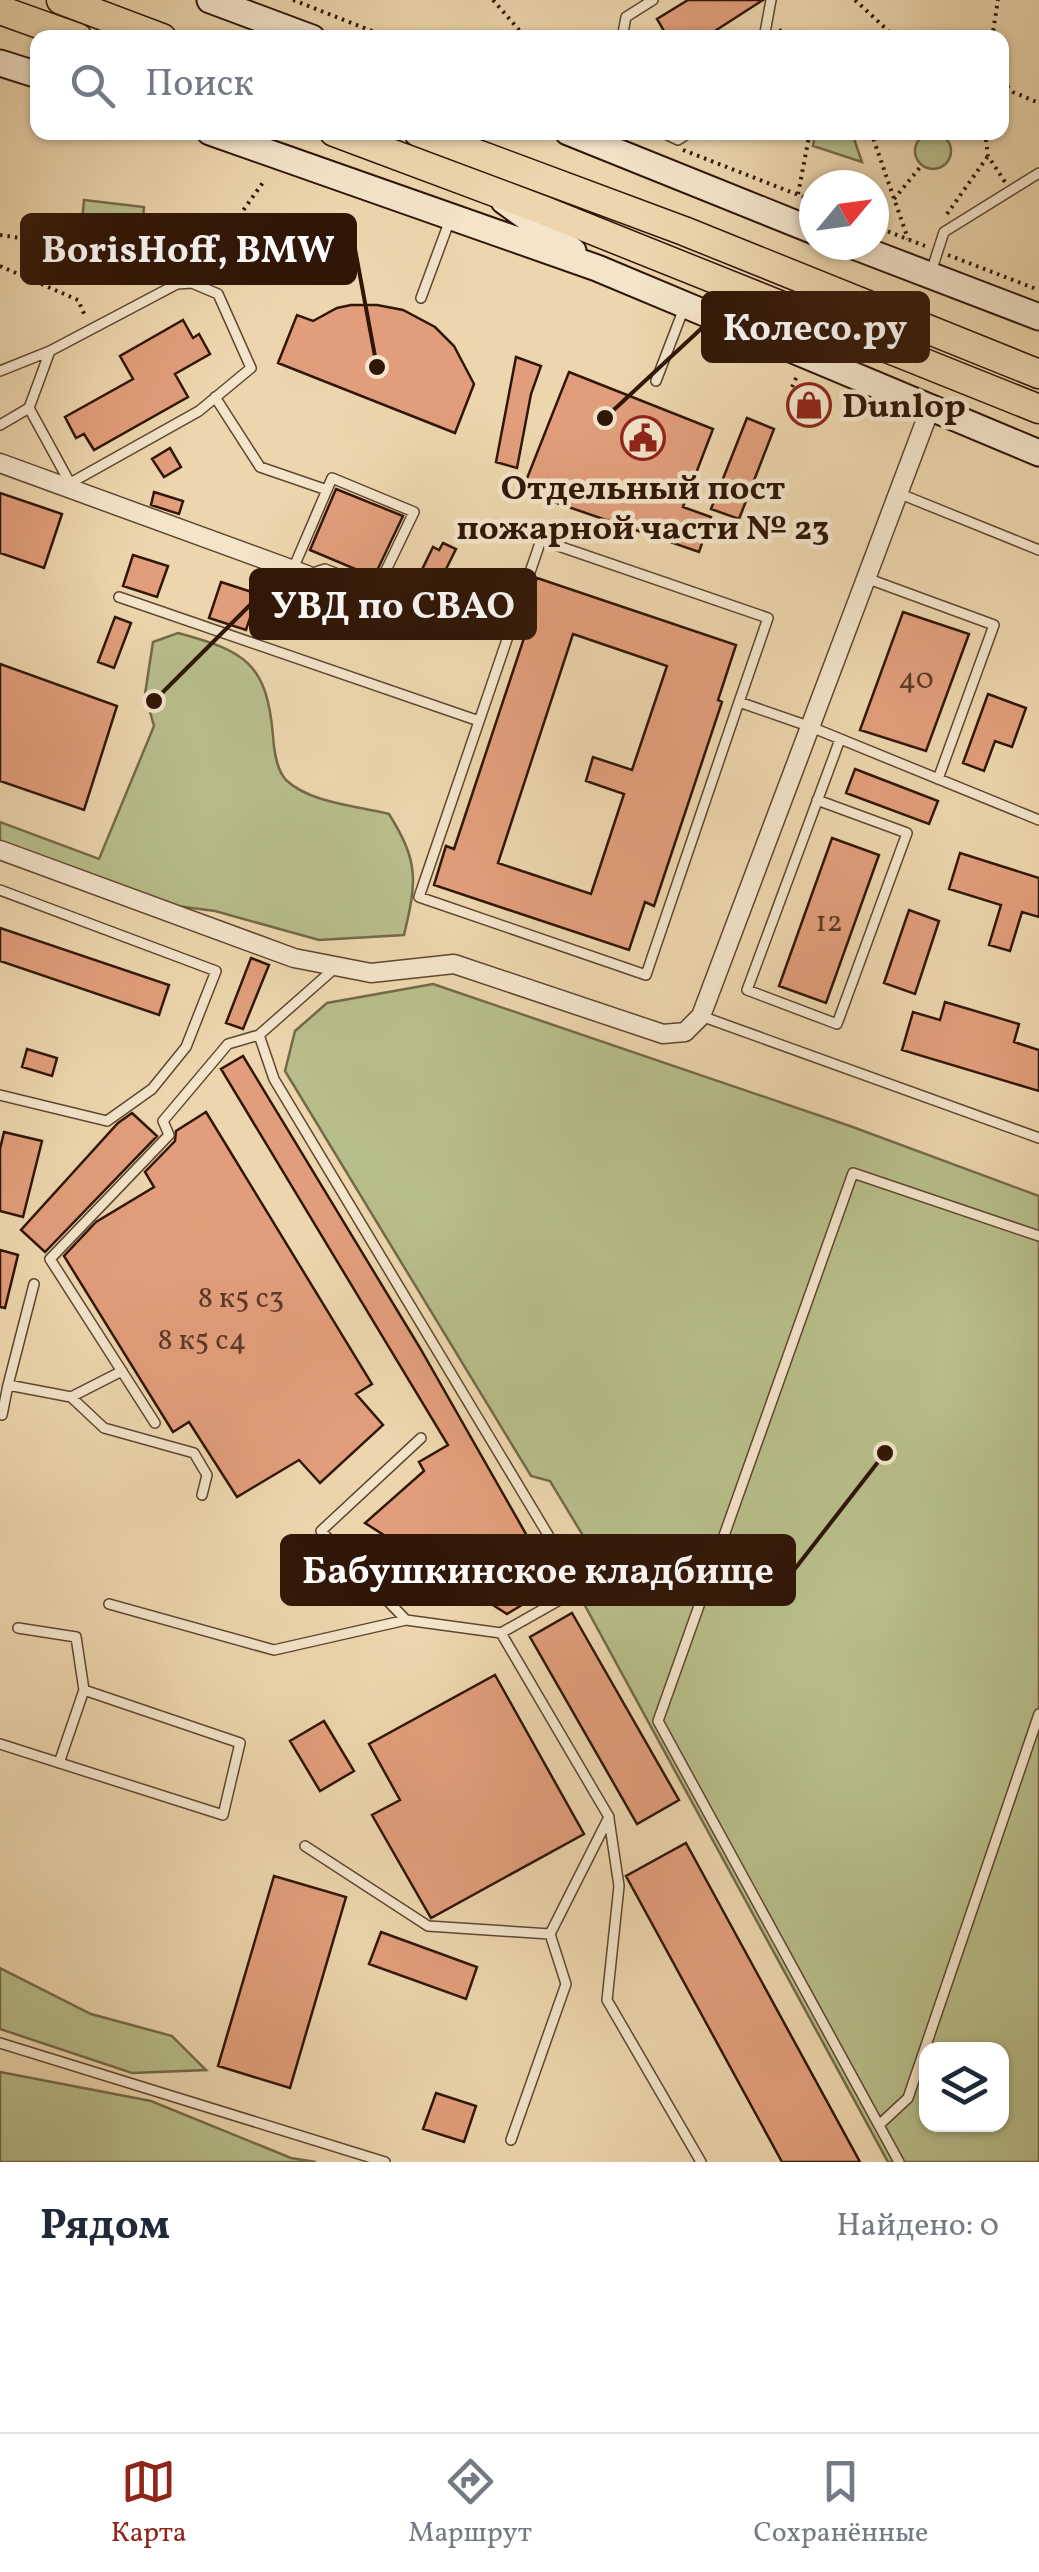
<!DOCTYPE html>
<html lang="ru">
<head>
<meta charset="utf-8">
<style>
  body { margin:0; font-family:Vollkorn,serif; background:#f6f6f7; color:#1f2937 }
  .controls { position:absolute; right:30px; bottom:30px; display:grid; overflow:hidden; border-radius:20px; box-shadow:0 2px 8px #0004 }
  .controls button { width:90px; height:90px; display:grid; place-items:center; padding:0; border:0; border-bottom:2px solid #e0e1e3; background:#fff; color:#1f2937; font:50px sans-serif }
  .compass { position:absolute; left:799px; top:170px; width:90px; height:90px; border-radius:50%; background:#fff; box-shadow:0 2px 8px #0004; rotate:61deg }
  .list { margin:0; padding:0; list-style:none }
  h2 { display:flex; justify-content:space-between; align-items:center; height:130px; margin:0; padding:0 40px; font-size:42px }
  h2 small { font-size:32px; font-weight:400; color:#747a83 }
  .icon { flex:none; width:55px; height:55px; fill:none; stroke:currentColor; stroke-width:2; stroke-linecap:round; stroke-linejoin:round }
  .map { position:relative; flex:none; width:1039px; height:2162px; overflow:hidden }
  .search { position:absolute; background:#fff; box-shadow:0 2px 8px #0004; left:30px; right:30px; top:30px; height:110px; display:flex; align-items:center; gap:25px; box-sizing:border-box; padding:0 35px; border-radius:20px; color:#747a83; font-size:38px }
  .sheet { height:270px; background:#fff }
  nav { display:flex; justify-content:space-around; align-items:center; box-sizing:border-box; height:140px; border-top:2px solid #e0e1e3; background:#fff; font-size:28px; color:#747a83 }
  nav a { display:grid; justify-items:center; gap:5px }
  nav .on { color:#8f2418 }
  .map>svg:first-child { display:block }
  .green { fill:#b8be8a; stroke:#746a48; stroke-width:2.5; fill-rule:evenodd }
  .building { fill:#e29e7c; stroke:#301607; stroke-width:2.5; fill-rule:evenodd }
  .lines { fill:none; stroke-linecap:round; stroke-linejoin:round }
  .lane-casing { stroke:#5f4630; stroke-width:12 }
  .street-casing { stroke:#5f4630; stroke-width:21 }
  .secondary-casing { stroke:#301607; stroke-width:29 }
  .primary-casing { stroke:#301607; stroke-width:31 }
  .path { stroke:#301607; stroke-width:4; stroke-dasharray:2.5 5; stroke-linecap:butt }
  .lane { stroke:#f3e4ca; stroke-width:9 }
  .street { stroke:#f3e4ca; stroke-width:18 }
  .secondary { stroke:#f3e4ca; stroke-width:25 }
  .primary { stroke:#edd6ad; stroke-width:28 }
  .labels { text-anchor:middle; stroke-width:9; stroke-linejoin:round; paint-order:stroke }
  .number-label { font-size:30px; fill:#5c3824 }
  .poi-label { font-size:35px; font-weight:bold; fill:#301607; stroke:#f3e4ca; text-anchor:start }
  .leader { fill:none; stroke:#301607; stroke-width:4 }
  .callout-dot { fill:#301607; stroke:#f3e4ca; stroke-width:4 }
  .callout { fill:#301607; stroke:#301607; stroke-width:4 }
  .callout-label { font-size:38px; text-anchor:middle; font-weight:bold; fill:#fff }
</style>
</head>
<body>
<div class="map">
<svg width="1039" height="2162" viewBox="0 0 1039 2162">
  <rect width="100%" height="100%" fill="#edd6ad"/>
  <filter id="stains"><feTurbulence type="fractalNoise" baseFrequency=".002" numOctaves="4"/><feColorMatrix values="0 0 0 0 .2 0 0 0 0 .09 0 0 0 0 .02 0 0 0 .5 -.17"/></filter>
  <radialGradient id="worn" r=".72"><stop offset=".6" stop-color="#630" stop-opacity="0"/><stop offset="1" stop-color="#630" stop-opacity=".3"/></radialGradient>
  <path class="green" d="M 815,133 L 852,133 L 862,162 L 813,146 Z
    M915 151a18 18 0 1 1 36 0a18 18 0 1 1-36 0Z
    M 84,200 L 144,207 L 140,246 L 80,242 Z
    M 178,633 C 245,651 267,663 273,736 C 274,750 276,769 286,780 C 310,803 358,806 389,814 C 419,862 417,881 404,935 L 319,940 L 215,911 L 161,904 L 0,844 L 0,822 L 99,859 L 154,726 L 145,694 L 153,642 Z
    M 433,984 L 850,1126 L 1039,1196 L 1039,2162 L 888,2162 L 583,1602 L 602,1567 L 550,1481 L 531,1476 L 285,1071 L 295,1031 L 327,1003 ZM 926,2050 L 1002,2050 L 1002,2124 L 926,2124 Z
    M 0,1968 L 91,2014 L 172,2036 L 206,2070 L 132,2073 L 0,2029 Z
    M 0,2072 L 151,2101 L 291,2158 L 316,2162 L 0,2162 Z"/>
  <path class="building" d="M 688,0 L 763,0 L 704,38 L 668,38 L 657,19 Z
    M 351,305 L 377,305 L 403,310 L 435,327 L 454,346 L 474,384 L 455,433 L 278,363 L 297,315 L 313,321 L 337,308 Z
    M 183,320 L 193,338 L 199,334 L 210,354 L 175,374 L 188,397 L 94,450 L 84,434 L 76,438 L 65,417 L 133,379 L 120,356 Z
    M 516,357 L 541,366 L 531,394 L 517,468 L 496,462 Z
    M 569,372 L 713,429 L 683,507 L 711,517 L 699,552 L 522,491 Z
    M 747,418 L 774,429 L 739,519 L 711,509 Z
    M 170,448 L 181,467 L 164,477 L 152,459 Z
    M 336,489 L 403,516 L 374,577 L 310,550 Z
    M 154,492 L 183,501 L 179,514 L 151,505 Z
    M 0,493 L 62,514 L 44,568 L 0,553 Z
    M 443,543 L 456,549 L 433,595 L 440,598 L 428,620 L 399,604 L 410,584 L 414,586 L 433,547 L 439,550 Z
    M 133,555 L 168,566 L 157,597 L 123,586 Z
    M 537,578 L 736,645 L 718,700 L 722,702 L 654,906 L 645,902 L 629,950 L 434,885 L 446,846 L 454,849 L 530,620 L 523,618 ZM 573,634 L 667,666 L 632,770 L 593,757 L 586,781 L 624,794 L 591,894 L 498,863 Z
    M 221,582 L 258,594 L 246,630 L 209,618 Z
    M 903,612 L 969,634 L 926,751 L 860,730 Z
    M 115,617 L 131,623 L 114,668 L 98,662 Z
    M 0,664 L 117,706 L 84,810 L 0,781 Z
    M 988,694 L 1026,708 L 1012,747 L 995,741 L 984,771 L 963,763 Z
    M 855,769 L 938,801 L 929,824 L 846,793 Z
    M 832,838 L 879,855 L 826,1003 L 779,986 Z
    M 960,853 L 1039,878 L 1039,917 L 1022,912 L 1010,951 L 989,945 L 1001,905 L 949,889 Z
    M 909,910 L 939,921 L 915,994 L 884,983 Z
    M 0,928 L 169,985 L 159,1015 L 0,961 Z
    M 251,958 L 269,965 L 243,1029 L 226,1023 Z
    M 945,1002 L 1019,1024 L 1014,1042 L 1039,1050 L 1039,1091 L 902,1050 L 913,1012 L 940,1020 Z
    M 27,1049 L 57,1058 L 52,1076 L 22,1067 Z
    M 243,1056 L 420,1348 L 555,1585 L 507,1614 L 365,1523 L 424,1471 L 419,1462 L 448,1445 L 221,1069 Z
    M 206,1112 L 372,1384 L 356,1394 L 383,1425 L 320,1483 L 299,1460 L 237,1497 L 189,1422 L 173,1432 L 64,1256 L 96,1222 L 154,1187 L 145,1172 L 175,1141 L 176,1131 Z
    M 132,1113 L 157,1136 L 45,1252 L 21,1230 L 118,1123 Z
    M 4,1132 L 42,1141 L 23,1217 L 0,1211 L 0,1149 Z
    M 0,1250 L 18,1255 L 5,1308 L 0,1307 Z
    M 572,1613 L 679,1800 L 637,1824 L 530,1637 Z
    M 495,1675 L 584,1834 L 431,1918 L 372,1815 L 400,1800 L 369,1744 Z
    M 324,1721 L 354,1771 L 320,1791 L 290,1741 Z
    M 686,1843 L 860,2162 L 782,2162 L 626,1876 Z
    M 274,1876 L 346,1897 L 290,2088 L 218,2066 Z
    M 381,1932 L 477,1967 L 466,1999 L 369,1964 Z
    M 436,2093 L 476,2106 L 464,2142 L 423,2129 Z"/>
  <g class="lines">
    <g class="lane-casing">
      <path id="lane" d="M 622,38 L 626,17 L 653,0
        M 764,38 L 771,0
        M 661,132 L 678,140 L 691,132
        M 931,272 L 944,232 L 1039,173
        M 421,298 L 451,217
        M 0,371 L 50,351
        M 656,381 L 684,308
        M 215,397 L 260,467 L 327,490
        M 29,408 L 70,483
        M 0,425 L 29,408 L 50,351 L 177,284 L 192,283 L 218,294 L 251,368 L 199,411 L 65,486
        M 898,493 L 1039,550
        M 293,569 L 332,478 L 414,512 L 377,589 L 325,569 L 307,575
        M 866,578 L 994,625 L 938,779
        M 119,597 L 479,721
        M 739,702 L 768,618 L 541,540 L 419,897 L 646,975 L 739,702 L 811,727 L 1039,820
        M 817,800 L 907,833 L 837,1024 L 747,990 L 835,753 L 840,739
        M 0,890 L 216,971 L 186,1047 L 152,1089 L 107,1121 L 0,1095
        M 701,1016 L 1039,1138
        M 8,1385 L 34,1284
        M 71,1397 L 122,1371
        M 2,1415 L 8,1385 L 71,1397 L 104,1428 L 194,1453 L 207,1475 L 202,1495
        M 155,1423 L 50,1259 L 169,1135 L 163,1121 L 228,1044 L 259,1035 L 335,968
        M 109,1604 L 274,1650 L 406,1620 L 501,1633 L 563,1598 L 574,1578 L 274,1079 L 259,1035
        M 406,1620 L 321,1531 L 421,1438
        M 0,1744 L 223,1815 L 240,1743 L 84,1690 L 76,1637 L 18,1628
        M 59,1763 L 84,1690
        M 609,1819 L 619,1886 L 607,2000 L 701,2162
        M 305,1846 L 428,1926 L 550,1934 L 609,1817 L 501,1633
        M 0,2043 L 385,2162
        M 879,2125 L 908,2098 L 1039,1714
        M 511,2140 L 566,1984 L 550,1934
        M 899,2162 L 658,1721 L 853,1173 L 1039,1236"/>
    </g>
    <g class="street-casing">
      <path id="street" d="M 0,463 L 307,575
        M 0,850 L 294,958 L 371,973 L 454,964 L 663,1034 L 685,1032 L 701,1016 L 930,409"/>
    </g>
    <g class="secondary-casing">
      <path id="secondary" d="M 210,0 L 312,38
        M 0,63 L 38,75
        M 210,132 L 597,268 L 1039,453
        M 568,132 L 814,231
        M 504,201 L 573,251
        M 851,245 L 1039,317"/>
    </g>
    <g class="primary-casing">
      <path id="primary" d="M 61,0 L 162,38
        M 0,10 L 78,38
        M 334,132 L 540,209 L 1039,409
        M 418,132 L 684,231 L 1039,374"/>
    </g>
    <path class="path" d="M 293,0 L 390,38
      M 493,0 L 526,38
      M 855,0 L 896,38
      M 779,30 L 798,38
      M 992,38 L 998,0
      M 1002,81 L 1013,92 L 1039,103
      M 637,132 L 651,138
      M 871,132 L 908,239
      M 985,132 L 988,156 L 1005,182
      M 683,150 L 814,201
      M 798,194 L 810,132
      M 894,199 L 922,165
      M 947,214 L 988,156
      M 874,226 L 925,246
      M 0,235 L 96,249 L 217,247
      M 948,255 L 1039,290
      M 0,266 L 78,300 L 86,318
      M 200,271 L 264,181
      M 792,387 L 797,376"/>
    <use href="#lane" class="lane"/>
    <use href="#street" class="street"/>
    <use href="#secondary" class="secondary"/>
    <use href="#primary" class="primary"/>
  </g>
  <defs>
    <g id="shop-ring" transform="scale(2.25)"><circle r="9.5" fill="#f3e4ca" stroke="#8f2418" stroke-width="1.5"/><path d="M-5-2.5h2.3a2.7 3.5 0 0 1 5.4 0H5L5.5 6h-11ZM-1.5-2.5h3a1.5 2.3 0 0 0-3 0Z" fill="#8f2418"/></g>
    <g id="civic-ring" transform="scale(2.25)"><circle r="9.5" fill="#f3e4ca" stroke="#8f2418" stroke-width="1.5"/><path d="M-.6-6.5H3V-4.5H.6V-3L4-1V1h2V6H-6V1h2V-1L-.6-3ZM-1.2 2.5V6h2.4V2.5Z" fill="#8f2418"/></g>
  </defs>
  <g fill-rule="evenodd">
    <use href="#shop-ring" x="809" y="405"/>
    <use href="#civic-ring" x="643" y="438"/>
  </g>
  <g class="labels">
    <g class="number-label">
      <text x="916" y="688">40</text>
      <text x="829" y="931">12</text>
      <text x="241" y="1307">8 к5 с3</text>
      <text x="202" y="1349">8 к5 с4</text>
    </g>
    <g class="poi-label">
      <text x="842" y="417">Dunlop</text>
      <text x="643" y="499" text-anchor="middle">Отдельный пост<tspan x="643" dy="40">пожарной части № 23</tspan></text>
    </g>
  </g>
  <path class="leader" d="M377 367L355 249M605 418L703 327M154 701L251 604M885 1453L794 1570"/>
  <g class="callout-dot">
    <circle cx="377" cy="367" r="10"/>
    <circle cx="605" cy="418" r="10"/>
    <circle cx="154" cy="701" r="10"/>
    <circle cx="885" cy="1453" r="10"/>
  </g>
  <g class="callout">
    <rect x="22" y="215" width="333" height="68" rx="10"/>
    <rect x="703" y="293" width="225" height="68" rx="10"/>
    <rect x="251" y="570" width="284" height="68" rx="10"/>
    <rect x="282" y="1536" width="512" height="68" rx="10"/>
  </g>
  <g class="callout-label">
    <text x="188" y="262">BorisHoff, BMW</text>
    <text x="815" y="340">Колесо.ру</text>
    <text x="393" y="618">УВД по СВАО</text>
    <text x="538" y="1583">Бабушкинское кладбище</text>
  </g>
  <rect width="100%" height="100%" filter="url(#stains)"/>
  <rect width="100%" height="100%" fill="url(#worn)"/>
</svg>
<div class="controls">
<button><svg class="icon" aria-label="layers" viewBox="0 0 24 24"><path d="M12 4l9 5-9 5-9-5zM3 14l9 5 9-5"/></svg></button>
</div>
<svg class="compass" viewBox="-18 -18 36 36"><path d="M0-13l5 13h-10z" fill="#e53935"/><path d="M0 13l5-13h-10z" fill="#747a83"/></svg>
<div class="search"><svg class="icon" aria-label="search" viewBox="0 0 24 24"><circle cx="10" cy="10" r="6"/><path d="M15 15l6 6"/></svg>Поиск</div>
</div>
<section class="sheet">
<h2>Рядом<small>Найдено: 0</small></h2>
<ul class="list">
</ul>
</section>
<nav>
<a class="on"><svg class="icon" aria-label="map" viewBox="0 0 24 24"><path d="M3 6l6-2 6 2 6-2v14l-6 2-6-2-6 2zM9 4v14M15 6v14"/></svg>Карта</a>
<a><svg class="icon" aria-label="directions" viewBox="0 0 24 24"><path d="M12 3l9 9-9 9-9-9zM9 14v-3h6M13 9l2 2-2 2"/></svg>Маршрут</a>
<a><svg class="icon" aria-label="saved" viewBox="0 0 24 24"><path d="M7 4h10v16l-5-4-5 4z"/></svg>Сохранённые</a>
</nav>
</body>
</html>
